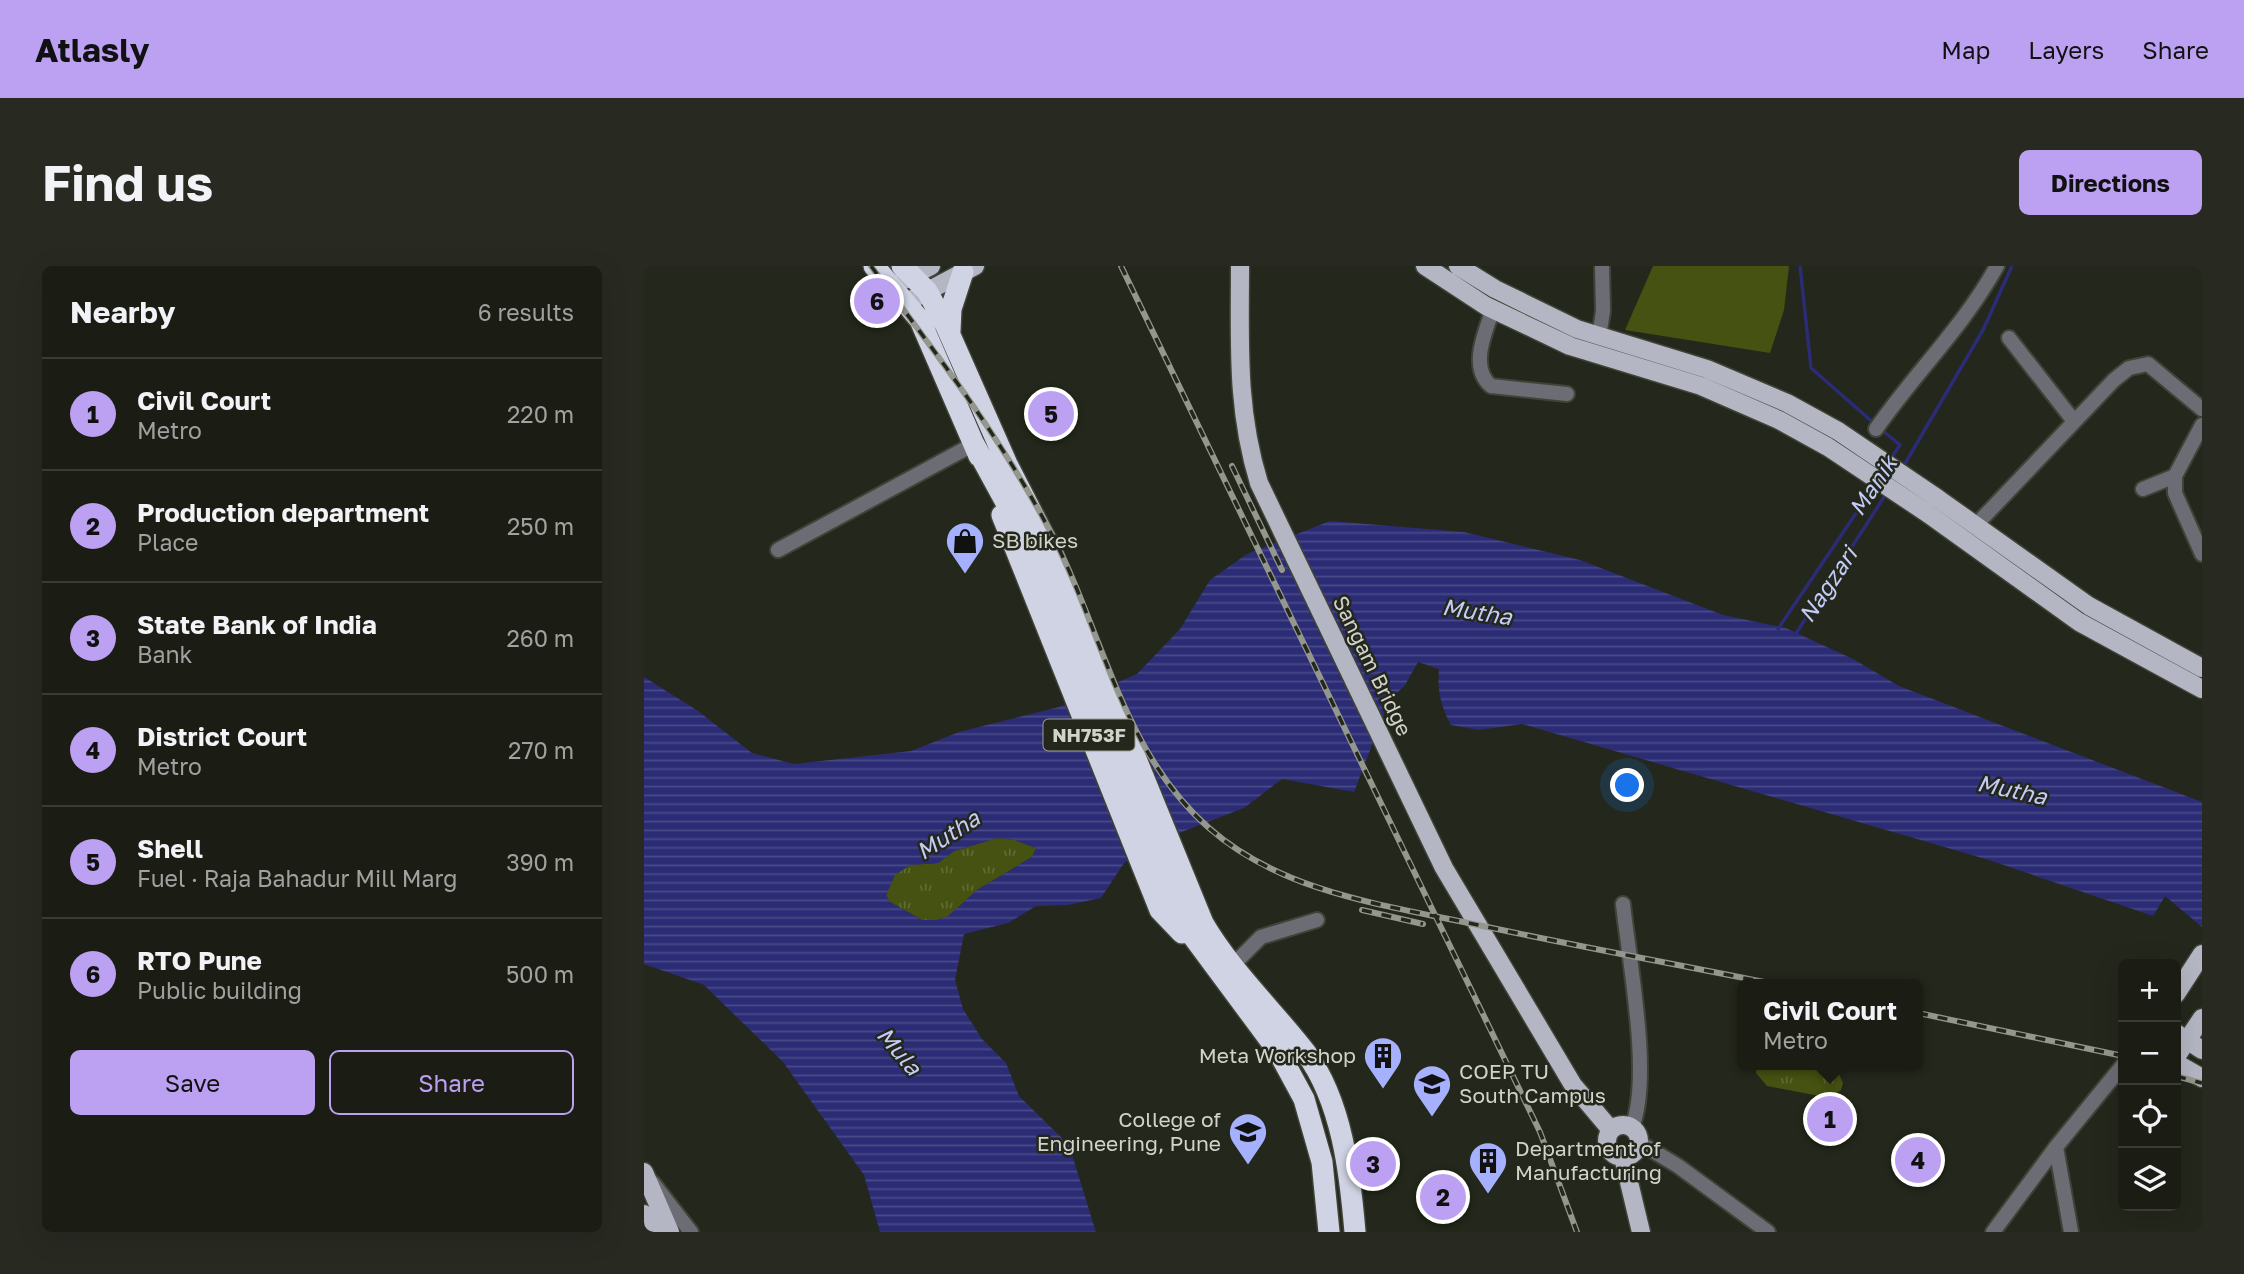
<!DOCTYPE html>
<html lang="en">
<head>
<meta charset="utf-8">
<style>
  body { margin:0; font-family:"Golos Text",sans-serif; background:#282a22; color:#f1f3f6 }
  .controls { position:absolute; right:21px; bottom:21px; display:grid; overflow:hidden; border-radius:10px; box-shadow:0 7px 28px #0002 }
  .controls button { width:63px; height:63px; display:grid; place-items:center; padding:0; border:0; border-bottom:2px solid #393b34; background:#1b1d14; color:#f1f3f6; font:35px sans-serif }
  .you { position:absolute; left:984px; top:520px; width:24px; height:24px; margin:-18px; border:5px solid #fff; border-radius:50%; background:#1a73e8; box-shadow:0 0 0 10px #1a73e833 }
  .badge { display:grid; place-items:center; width:46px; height:46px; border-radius:50%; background:#bca0f2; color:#111; font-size:23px; font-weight:700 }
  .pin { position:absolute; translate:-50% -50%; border:4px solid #fff; box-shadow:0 2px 7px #0006 }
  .popup { position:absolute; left:1093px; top:713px; width:186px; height:91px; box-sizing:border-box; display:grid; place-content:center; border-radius:10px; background:#1b1d14; filter:drop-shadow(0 2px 5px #0005); font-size:23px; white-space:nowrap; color:#a0a2a0 }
  .popup b { font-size:26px; color:#f1f3f6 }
  .popup::after { content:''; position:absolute; left:50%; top:100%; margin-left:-14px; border:14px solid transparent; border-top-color:#1b1d14 }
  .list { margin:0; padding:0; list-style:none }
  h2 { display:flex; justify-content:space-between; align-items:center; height:91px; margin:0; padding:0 28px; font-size:30px }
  h2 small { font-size:23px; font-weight:400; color:#a0a2a0 }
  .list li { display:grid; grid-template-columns:46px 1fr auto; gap:21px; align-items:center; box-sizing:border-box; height:112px; padding:0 28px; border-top:2px solid #393b34 }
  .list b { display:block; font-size:26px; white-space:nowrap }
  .list p { margin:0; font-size:23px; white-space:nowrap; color:#a0a2a0 }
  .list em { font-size:23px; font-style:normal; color:#a0a2a0 }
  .actions { display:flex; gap:14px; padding:21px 28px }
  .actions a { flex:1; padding:16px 0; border:2px solid #bca0f2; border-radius:10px; text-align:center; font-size:24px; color:#bca0f2 }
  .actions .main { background:#bca0f2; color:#111 }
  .icon { flex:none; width:38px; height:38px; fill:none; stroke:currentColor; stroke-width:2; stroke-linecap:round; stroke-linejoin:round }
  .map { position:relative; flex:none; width:1558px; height:966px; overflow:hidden; border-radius:10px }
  header { display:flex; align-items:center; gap:42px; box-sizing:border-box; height:98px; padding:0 35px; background:#bca0f2; color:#111 }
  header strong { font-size:33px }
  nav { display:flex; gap:38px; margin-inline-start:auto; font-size:24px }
  .intro { display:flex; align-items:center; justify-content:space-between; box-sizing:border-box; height:168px; padding:0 42px }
  h1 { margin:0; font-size:49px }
  .button { padding:18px 32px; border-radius:10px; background:#bca0f2; color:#111; font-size:24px; font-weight:700 }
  main { display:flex; gap:42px; padding:0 42px }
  aside { flex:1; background:#1b1d14; border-radius:10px; box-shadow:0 7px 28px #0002 }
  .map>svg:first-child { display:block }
  .grass { fill:url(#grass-tufts) }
  .garden { fill:#465211 }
  .water { fill:url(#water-rules); fill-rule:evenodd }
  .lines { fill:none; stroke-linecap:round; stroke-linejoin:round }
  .stream { stroke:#2b2c75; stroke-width:3.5 }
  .minor-casing { stroke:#404337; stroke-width:18 }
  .major-casing { stroke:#404337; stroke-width:21 }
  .highway-casing { stroke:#404337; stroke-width:24 }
  .minor { stroke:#6c6d74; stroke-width:14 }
  .major { stroke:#b4b6c3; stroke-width:18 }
  .highway { stroke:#d0d3e3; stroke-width:21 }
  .rail-casing { stroke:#94978d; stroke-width:6 }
  .rail { stroke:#24271b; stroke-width:3.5; stroke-dasharray:10; stroke-linecap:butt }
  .major-bridge-casing { stroke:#404337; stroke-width:21; stroke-linecap:butt }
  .major-bridge { stroke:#b4b6c3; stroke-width:18 }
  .labels { text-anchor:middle; stroke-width:5; stroke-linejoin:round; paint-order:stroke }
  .shield { fill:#24271b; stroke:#9d9f96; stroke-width:2 }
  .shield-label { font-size:19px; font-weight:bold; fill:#d1d3cb }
  .poi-label { font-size:21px; fill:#d1d3cb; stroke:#24271b; text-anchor:start }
  .street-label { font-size:21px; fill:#d1d3cb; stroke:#24271b }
  .water-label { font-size:23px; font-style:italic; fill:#c3cbf6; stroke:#24271b }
</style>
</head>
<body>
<header>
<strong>Atlasly</strong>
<nav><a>Map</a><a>Layers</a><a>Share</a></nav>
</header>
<div class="intro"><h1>Find us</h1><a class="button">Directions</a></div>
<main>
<aside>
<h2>Nearby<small>6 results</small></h2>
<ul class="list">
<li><span class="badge">1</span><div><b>Civil Court</b><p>Metro</p></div><em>220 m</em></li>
<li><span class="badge">2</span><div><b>Production department</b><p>Place</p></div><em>250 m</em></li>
<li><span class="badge">3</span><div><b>State Bank of India</b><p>Bank</p></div><em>260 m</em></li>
<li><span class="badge">4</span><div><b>District Court</b><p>Metro</p></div><em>270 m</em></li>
<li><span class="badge">5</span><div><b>Shell</b><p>Fuel · Raja Bahadur Mill Marg</p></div><em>390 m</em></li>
<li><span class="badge">6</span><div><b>RTO Pune</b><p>Public building</p></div><em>500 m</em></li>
</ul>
<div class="actions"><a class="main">Save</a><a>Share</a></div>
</aside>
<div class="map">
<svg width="1558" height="966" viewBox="0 0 1558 966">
  <defs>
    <pattern id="grass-tufts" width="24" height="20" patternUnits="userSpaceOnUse" patternTransform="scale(1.75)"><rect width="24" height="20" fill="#465211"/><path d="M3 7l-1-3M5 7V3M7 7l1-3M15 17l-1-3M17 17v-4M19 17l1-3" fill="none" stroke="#606a32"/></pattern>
    <pattern id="water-rules" width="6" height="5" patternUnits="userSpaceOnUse" patternTransform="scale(1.75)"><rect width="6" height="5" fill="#2b2c75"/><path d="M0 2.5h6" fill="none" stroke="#494a87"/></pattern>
  </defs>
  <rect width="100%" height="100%" fill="#24271b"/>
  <path class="grass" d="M 353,572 L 371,574 L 392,582 L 388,591 L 333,624 L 305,650 L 293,654 L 278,654 L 246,636 L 242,629 L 251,608 L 266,599 L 294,597 L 310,585 Z
    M 1113,799 L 1191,799 L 1199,817 L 1197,824 L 1186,832 L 1123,820 L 1112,807 Z"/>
  <path class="garden" d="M 1009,0 L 1145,0 L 1140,44 L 1126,87 L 981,64 Z"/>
  <path class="water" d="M 686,255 L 820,266 L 936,294 L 1079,349 L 1142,362 L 1209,393 L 1255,420 L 1558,536 L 1558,661 L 1521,630 L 1509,650 L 1345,594 L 878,458 L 835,464 L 807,459 C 797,441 793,424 795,403 L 774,396 L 761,419 L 745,435 L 710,526 L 638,513 L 600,542 L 540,565 L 480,597 L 457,632 L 424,639 L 392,640 L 364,657 L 320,668 L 311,714 L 319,743 L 338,773 L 362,797 L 375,830 L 425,879 L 452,966 L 236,966 L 220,909 L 139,796 L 60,719 L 0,698 L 0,411 L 54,445 L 108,487 L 150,498 L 267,485 L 315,466 L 415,441 L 493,408 L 536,363 L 566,314 L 603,288 ZM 353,572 L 371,574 L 392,582 L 388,591 L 333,624 L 304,650 L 293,654 L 278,654 L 246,636 L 242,629 L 251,609 L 266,599 L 294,597 L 310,585 Z"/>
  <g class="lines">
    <path class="stream" d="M 1156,0 L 1167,102 L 1232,159
      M 1238,164 L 1256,179 L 1246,194
      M 1259,201 L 1339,64 L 1368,0
      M 1134,363 L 1231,219
      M 1151,369 L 1242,228"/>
    <g class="minor-casing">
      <path id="minor" d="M 849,43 C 841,67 825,101 847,120 L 923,128
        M 955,71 L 959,45 L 958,0
        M 1365,72 L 1429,154
        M 1558,159 L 1531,210 L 1531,227 L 1558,288
        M 1232,163 C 1271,107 1320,60 1353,0
        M 1499,223 L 1531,210
        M 1332,259 L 1470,114 L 1485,102 L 1504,98 L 1558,143
        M 134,284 L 330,178
        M 979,638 C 985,695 1008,811 988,861
        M 588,700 L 617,671 L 673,654
        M 996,877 L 1034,900 L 1124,966
        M 1412,881 L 1427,966
        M 9,917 L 47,966
        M 1349,966 L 1412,881 L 1479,799"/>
    </g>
    <g class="major-casing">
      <path id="major" d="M 596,0 C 596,77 592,142 615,217 L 800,602 L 929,819 L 967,864
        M 781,0 L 842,40 L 926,80 L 1057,120 L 1135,154 L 1184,181
        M 814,0 L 851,23 L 933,63 L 1063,103 L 1143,137 L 1194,165
        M 256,16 L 287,0
        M 263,36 L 331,0
        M 1293,232 L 1445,340 L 1558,402
        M 1283,247 L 1435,356 L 1558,423
        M 1532,728 L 1558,688
        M 1532,767 L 1558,784
        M 1532,791 L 1558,752
        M 1532,797 L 1558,812
        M963 875a16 16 0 1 1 32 0a16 16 0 1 1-32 0Z
        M 979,891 L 997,966
        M 0,906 L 26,966
        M 0,948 L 7,966"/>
    </g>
    <g class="highway-casing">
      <path id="highway" d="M 230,0 L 276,54 L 335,190
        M 258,0 L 283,25 L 302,60 L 363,198 L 406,282 L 559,657 C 587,705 628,743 662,787 C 698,836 706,907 711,966
        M 306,65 L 307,43 L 319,6
        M 330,178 L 390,288 L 545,665 L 634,785 L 660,833 L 678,896 L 685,966
        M 358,249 L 516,644 L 538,667"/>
    </g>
    <use href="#minor" class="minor"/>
    <use href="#major" class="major"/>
    <use href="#highway" class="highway"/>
    <g class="rail-casing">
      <path id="rail" d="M 227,0 C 291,86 356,170 406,265 C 459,365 477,485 565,562 C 639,627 741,639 834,659 C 932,680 1031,698 1130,718
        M 477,0 L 896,866 L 933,966
        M 588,200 L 638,304
        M 718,644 L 779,658
        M 1274,747 L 1479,790
        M 1532,810 L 1558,817"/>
    </g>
    <use href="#rail" class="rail"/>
    <g class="major-bridge-casing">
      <path id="major-bridge" d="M 1194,165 L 1293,232
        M 1184,181 L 1283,247"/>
    </g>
    <use href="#major-bridge" class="major-bridge"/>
  </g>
  <defs>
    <g id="shop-pin" transform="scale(2.0125)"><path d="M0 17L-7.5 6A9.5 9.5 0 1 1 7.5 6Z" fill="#a5b1fc" stroke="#24271b"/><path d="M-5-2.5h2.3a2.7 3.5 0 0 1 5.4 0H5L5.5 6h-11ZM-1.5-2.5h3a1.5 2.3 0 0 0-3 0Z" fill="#111"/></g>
    <g id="building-pin" transform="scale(2.0125)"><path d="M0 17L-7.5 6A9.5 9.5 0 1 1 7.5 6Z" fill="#a5b1fc" stroke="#24271b"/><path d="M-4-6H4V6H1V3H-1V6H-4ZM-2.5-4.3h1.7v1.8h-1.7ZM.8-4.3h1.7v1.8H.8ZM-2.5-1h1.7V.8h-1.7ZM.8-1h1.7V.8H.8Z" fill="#111"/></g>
    <g id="university-pin" transform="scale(2.0125)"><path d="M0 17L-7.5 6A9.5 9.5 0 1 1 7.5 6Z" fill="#a5b1fc" stroke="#24271b"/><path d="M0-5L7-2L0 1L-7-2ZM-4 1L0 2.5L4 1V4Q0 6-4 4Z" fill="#111"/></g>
  </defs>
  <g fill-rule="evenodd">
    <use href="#shop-pin" x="321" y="275"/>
    <use href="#building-pin" x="739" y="790"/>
    <use href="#university-pin" x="788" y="818"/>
    <use href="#university-pin" x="604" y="866"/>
    <use href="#building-pin" x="844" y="895"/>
  </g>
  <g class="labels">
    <rect class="shield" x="399.5" y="453.5" width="91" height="31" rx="5"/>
    <g class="shield-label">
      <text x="445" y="476">NH753F</text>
    </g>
    <g class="poi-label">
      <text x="348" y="282">SB bikes</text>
      <text x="712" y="797" text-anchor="end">Meta Workshop</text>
      <text x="815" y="813">COEP TU<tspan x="815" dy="24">South Campus</tspan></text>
      <text x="577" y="861" text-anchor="end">College of<tspan x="577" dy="24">Engineering, Pune</tspan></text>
      <text x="871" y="890">Department of<tspan x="871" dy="24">Manufacturing</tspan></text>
    </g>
    <g class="street-label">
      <text transform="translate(728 400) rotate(64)" y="7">Sangam Bridge</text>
    </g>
    <g class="water-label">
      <text transform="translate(1229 220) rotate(-56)" y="8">Manik</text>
      <text transform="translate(1184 319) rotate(-56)" y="8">Nagzari</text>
      <text transform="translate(833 346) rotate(9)" y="8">Mutha</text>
      <text transform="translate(1368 524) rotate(12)" y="8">Mutha</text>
      <text transform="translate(304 569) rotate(-33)" y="8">Mutha</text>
      <text transform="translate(255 785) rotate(50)" y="8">Mula</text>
    </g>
  </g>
</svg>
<div class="controls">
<button>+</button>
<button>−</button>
<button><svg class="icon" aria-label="locate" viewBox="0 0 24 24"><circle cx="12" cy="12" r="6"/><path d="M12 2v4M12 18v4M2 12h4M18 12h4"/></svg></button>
<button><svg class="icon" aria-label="layers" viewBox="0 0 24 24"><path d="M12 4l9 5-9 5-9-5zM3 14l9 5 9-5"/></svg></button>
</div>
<div class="you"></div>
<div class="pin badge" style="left:1186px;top:853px">1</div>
<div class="popup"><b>Civil Court</b>Metro</div>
<div class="pin badge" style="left:799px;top:931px">2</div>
<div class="pin badge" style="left:729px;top:898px">3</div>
<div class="pin badge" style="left:1274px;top:894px">4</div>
<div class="pin badge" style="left:407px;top:148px">5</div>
<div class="pin badge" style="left:233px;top:35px">6</div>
</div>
</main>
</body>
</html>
